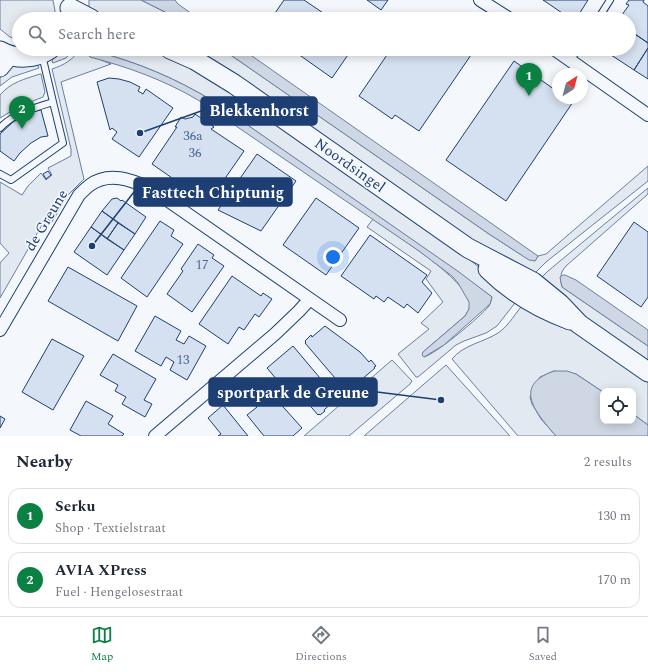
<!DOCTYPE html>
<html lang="en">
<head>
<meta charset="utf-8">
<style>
  body { margin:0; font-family:Spectral,serif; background:#f2f2f3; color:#1f2937 }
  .controls { position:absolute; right:12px; bottom:12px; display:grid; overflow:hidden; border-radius:8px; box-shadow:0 2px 10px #0003 }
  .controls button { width:36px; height:36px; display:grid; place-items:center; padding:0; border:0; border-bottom:1px solid #e0e1e3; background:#fff; color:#1f2937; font:20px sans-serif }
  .compass { position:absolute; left:552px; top:68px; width:36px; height:36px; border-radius:50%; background:#fff; box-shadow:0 2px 10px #0003; rotate:36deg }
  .you { position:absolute; left:333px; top:257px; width:14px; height:14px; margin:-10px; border:3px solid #fff; border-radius:50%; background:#1a73e8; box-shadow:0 0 0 6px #1a73e833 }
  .badge { display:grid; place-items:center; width:26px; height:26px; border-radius:50%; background:#0b8043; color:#fff; font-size:13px; font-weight:700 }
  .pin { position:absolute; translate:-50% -33px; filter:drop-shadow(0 1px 2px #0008) }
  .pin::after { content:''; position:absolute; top:21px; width:14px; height:12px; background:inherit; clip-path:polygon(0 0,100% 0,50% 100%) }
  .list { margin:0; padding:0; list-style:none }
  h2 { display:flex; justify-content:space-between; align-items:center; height:52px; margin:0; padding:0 16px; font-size:17px }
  h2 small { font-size:13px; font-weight:400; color:#747a83 }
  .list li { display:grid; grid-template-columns:26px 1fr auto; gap:12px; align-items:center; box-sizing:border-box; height:56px; margin:0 8px 8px; padding:0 8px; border:1px solid #e0e1e3; border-radius:12px }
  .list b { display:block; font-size:15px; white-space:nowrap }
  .list p { margin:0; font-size:13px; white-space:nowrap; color:#747a83 }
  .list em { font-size:13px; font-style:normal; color:#747a83 }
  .icon { flex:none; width:22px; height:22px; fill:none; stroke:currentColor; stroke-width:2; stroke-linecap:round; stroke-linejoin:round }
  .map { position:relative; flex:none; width:648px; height:436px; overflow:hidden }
  .search { position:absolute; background:#fff; box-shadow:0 2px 10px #0003; left:12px; right:12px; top:12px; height:44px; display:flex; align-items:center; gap:10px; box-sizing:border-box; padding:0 14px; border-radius:22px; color:#747a83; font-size:15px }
  .sheet { height:180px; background:#fff }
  nav { display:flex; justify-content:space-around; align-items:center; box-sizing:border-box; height:56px; border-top:1px solid #e0e1e3; background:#fff; font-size:11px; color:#747a83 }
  nav a { display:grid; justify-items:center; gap:2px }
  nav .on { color:#0b8043 }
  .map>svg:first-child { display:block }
  .green { fill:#e3e9f0; stroke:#687fa3 }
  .water { fill:#cfd7e4; stroke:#687fa3 }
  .building { fill:#d5e0f0; stroke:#1d3f73 }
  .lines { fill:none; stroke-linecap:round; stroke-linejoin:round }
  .service-casing { stroke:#1d3f73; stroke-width:8 }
  .minor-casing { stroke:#1d3f73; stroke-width:14 }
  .secondary-casing { stroke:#1d3f73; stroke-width:19 }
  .primary-casing { stroke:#1d3f73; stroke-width:21 }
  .service { stroke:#f4f7fb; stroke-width:6 }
  .minor { stroke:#f4f7fb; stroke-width:12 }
  .secondary { stroke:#f4f7fb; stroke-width:17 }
  .primary { stroke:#f4f7fb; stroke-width:19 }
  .labels { text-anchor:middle; stroke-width:3; stroke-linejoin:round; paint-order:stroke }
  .number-label { font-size:13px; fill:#4b6792 }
  .street-label { font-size:15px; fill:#1d3f73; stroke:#f4f7fb }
  .leader { fill:none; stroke:#1d3f73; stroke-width:1.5 }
  .callout-dot { fill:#1d3f73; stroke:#f4f7fb; stroke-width:1.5 }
  .callout { fill:#1d3f73; stroke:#1d3f73; stroke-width:1.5 }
  .callout-label { font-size:16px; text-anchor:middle; font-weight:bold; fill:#fff }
</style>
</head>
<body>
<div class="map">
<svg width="648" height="436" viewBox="0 0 648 436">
  <rect width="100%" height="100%" fill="#f4f7fb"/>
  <path class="green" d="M 0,0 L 53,0 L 55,11 L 54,19 L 19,19 L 19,40 L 10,37 L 0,29 Z
    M 89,0 L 141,0 L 179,19 L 107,19 L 89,13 Z
    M 56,49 L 74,49 L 66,58 L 53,63 L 52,62 Z
    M 80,49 L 150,49 L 172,57 L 195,68 L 464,255 L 518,299 L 497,326 L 486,333 L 464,341 L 456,345 L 418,377 L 416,377 L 398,354 L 429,329 L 421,323 L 443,302 L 426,279 L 431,271 L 367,227 L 373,219 C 394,234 467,279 470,304 C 470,309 467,312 465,316 L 423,352 L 424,357 C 437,353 480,317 489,306 C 491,303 491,300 492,297 L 458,272 L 213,101 C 175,78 137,62 94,51 L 101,60 L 111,64 L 61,82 L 84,179 L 67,196 L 52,222 L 46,218 L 0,298 L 0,263 L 9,253 L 0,243 L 0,182 L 22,195 L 28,186 L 41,173 L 46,180 L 52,175 L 48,168 L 71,156 L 71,149 L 52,69 C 64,65 73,60 80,49 Z
    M 189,49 L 222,49 L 489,234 L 520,254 L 535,261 L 538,256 L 546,254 L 648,166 L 648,181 L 546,262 L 532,276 L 530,276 L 448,225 Z
    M 34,63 L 38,66 L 39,68 L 12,77 L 0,86 L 0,73 L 6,65 Z
    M 40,74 L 41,74 L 45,92 L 43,97 L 20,106 L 0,118 L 0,95 C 11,82 25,79 40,74 Z
    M 648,188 L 648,194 L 566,266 C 560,273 560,277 562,287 L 648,346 L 648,362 L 598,327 L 539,280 L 548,271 Z
    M 525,302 L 572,330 L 648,382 L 648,425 L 633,414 L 633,391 L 603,391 L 603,392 L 576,374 L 554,371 L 540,377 L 530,397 L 532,404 L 541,419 L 556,436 L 518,436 L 452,359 C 463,345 484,342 498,333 C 509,326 516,312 525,302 Z
    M 392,360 L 412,381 L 410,384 L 349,436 L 304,436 Z
    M 446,365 L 510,436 L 364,436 Z"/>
  <path class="water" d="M 141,0 L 175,0 L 178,4 L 199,19 L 179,19 Z
    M 222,49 L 242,49 L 538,256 L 535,261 L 529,260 L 489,234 Z
    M 94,51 C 137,62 175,78 213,101 L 459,272 L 492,297 L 490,304 L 444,345 L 424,357 L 422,355 L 423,352 L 465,316 L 469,309 L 469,302 L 458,283 L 452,276 L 419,251 L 198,100 C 164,80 128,67 90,57 L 88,55 L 89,52 Z
    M 563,275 L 565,275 L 576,280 L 648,330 L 648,346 L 562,287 L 561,283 L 560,277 Z
    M 554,371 L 567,371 L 576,374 L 603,392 L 603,421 L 633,421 L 633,414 L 648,425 L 648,436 L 556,436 C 537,414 511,386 554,371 Z"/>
  <path class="building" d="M 284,0 L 304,0 L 332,19 L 271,19 Z
    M 367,0 L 388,0 L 381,10 Z
    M 543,0 L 588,0 L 576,19 L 571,19 Z
    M 629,0 L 644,0 L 643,2 L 648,6 L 648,43 L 629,30 L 629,19 L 619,19 L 629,5 L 626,4 Z
    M 416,13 L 424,19 L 412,19 Z
    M 629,30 L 648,43 L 648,48 L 634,70 L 608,53 L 607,55 L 599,49 L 629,49 Z
    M 648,48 L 648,79 L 634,70 Z
    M 291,49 L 352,49 L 332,78 Z
    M 391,49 L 468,49 L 473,52 L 419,131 L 395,115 L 392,119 L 359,96 Z
    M 514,61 L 558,92 L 558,98 L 567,98 L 573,102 L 506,201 L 446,160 Z
    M 109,78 L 119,79 L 130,82 L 140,87 L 138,91 L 143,94 L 146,89 L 173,108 L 139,157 L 112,139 L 117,132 L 112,128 L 110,130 L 97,82 Z
    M 41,110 L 48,136 L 41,137 L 31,143 L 20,153 L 14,161 L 0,151 L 0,134 L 13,122 L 28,113 Z
    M 195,114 L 214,127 L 211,129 L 244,151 L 208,203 L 152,164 L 177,127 L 175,127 L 181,117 L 185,119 L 193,117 Z
    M 257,154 L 296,181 L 261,231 L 218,210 Z
    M 48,171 L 51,175 L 46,179 L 43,174 Z
    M 117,198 L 121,201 L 122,200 L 146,217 L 135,234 L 102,211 L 112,199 Z
    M 316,198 L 359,228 L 326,275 L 283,245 Z
    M 102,211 L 118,223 L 107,239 L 91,227 Z
    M 160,221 L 174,230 L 171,236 L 183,244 L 147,297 L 121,278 Z
    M 634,222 L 648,232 L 648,297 L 641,307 L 597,276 Z
    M 118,223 L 135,234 L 124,250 L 107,239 Z
    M 91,227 L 124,250 L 107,275 L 74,252 Z
    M 370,235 L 427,275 L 422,282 L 432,293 L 418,313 L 407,304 L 404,308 L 388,297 L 384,302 L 376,296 L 374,299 L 341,276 Z
    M 198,244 L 214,255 L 212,258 L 224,266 L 192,312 L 167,294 L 183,271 L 181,269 Z
    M 68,267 L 137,306 L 118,341 L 48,301 Z
    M 232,276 L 261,296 L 263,293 L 272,299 L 259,317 L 255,314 L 244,330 L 239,327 L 228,344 L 199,324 Z
    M 155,316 L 181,331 L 176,340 L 184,344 L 189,336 L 206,346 L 187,380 L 170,370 L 174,362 L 166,357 L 161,366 L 135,351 Z
    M 325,326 L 360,352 L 369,362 L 371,360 L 376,366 L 374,367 L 375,368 L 347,392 L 305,343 L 306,342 L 305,341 L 311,335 L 312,337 Z
    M 52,339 L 84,356 L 53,410 L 22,392 Z
    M 293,346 L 325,384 L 324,386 L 328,391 L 327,392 L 334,401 L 324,410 L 325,411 L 320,415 L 319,414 L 318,415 L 306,401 L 299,406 L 267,368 Z
    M 113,354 L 156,379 L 144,400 L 152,404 L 145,417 L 122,404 L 126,397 L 115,391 L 118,385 L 100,375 Z
    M 262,380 L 268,390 L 302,428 L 293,436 L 264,436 L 247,415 L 257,407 L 245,394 L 252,388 L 251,386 L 255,383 L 256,385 Z
    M 86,401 L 113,416 L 108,424 L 124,434 L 122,436 L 81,436 L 70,430 Z
    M 223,405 L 248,436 L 218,436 L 221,434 L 208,418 Z
    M 0,416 L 5,419 L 0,428 Z"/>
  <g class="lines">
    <g class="service-casing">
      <path id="service" d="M 598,19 L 610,0
        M 42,55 L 53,102
        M 570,61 L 578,49
        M 0,128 C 14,113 34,108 53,102 L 63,143 L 11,180 L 0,174"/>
    </g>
    <g class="minor-casing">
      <path id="minor" d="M 480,0 L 510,19
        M 554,49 L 648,115
        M 0,330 L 79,195 C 82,192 86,188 90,185 C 109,171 131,180 150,188 L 340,320
        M 155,436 L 275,334 L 299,311 L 309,300"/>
    </g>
    <g class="secondary-casing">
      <path id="secondary" d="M 0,68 L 10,56"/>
    </g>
    <g class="primary-casing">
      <path id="primary" d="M 70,8 L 91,19
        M 170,49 L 195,60 L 234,84 L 468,248 L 533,282 L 560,304 L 579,324 L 648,372
        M 0,51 C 16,60 35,59 50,49
        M 488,269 C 510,291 540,309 570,320"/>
    </g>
    <use href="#service" class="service"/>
    <use href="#minor" class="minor"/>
    <use href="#secondary" class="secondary"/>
    <use href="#primary" class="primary"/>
  </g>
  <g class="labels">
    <g class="number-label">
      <text x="193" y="140">36a</text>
      <text x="195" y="157">36</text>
      <text x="202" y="269">17</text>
      <text x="183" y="364">13</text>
    </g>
    <g class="street-label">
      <text transform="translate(350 165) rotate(35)" y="5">Noordsingel</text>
      <text transform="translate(46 220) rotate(-59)" y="5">de Greune</text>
    </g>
  </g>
  <path class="leader" d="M140 133L201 111M92 246L134 192M441 400L377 392"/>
  <g class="callout-dot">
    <circle cx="140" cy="133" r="4"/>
    <circle cx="92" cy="246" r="4"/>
    <circle cx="441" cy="400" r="4"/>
  </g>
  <g class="callout">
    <rect x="201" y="97" width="116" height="28" rx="4"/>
    <rect x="134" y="178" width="158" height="28" rx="4"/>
    <rect x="209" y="378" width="168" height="28" rx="4"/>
  </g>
  <g class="callout-label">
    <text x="259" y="116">Blekkenhorst</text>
    <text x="213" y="198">Fasttech Chiptunig</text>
    <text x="293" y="398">sportpark de Greune</text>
  </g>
</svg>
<div class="controls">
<button><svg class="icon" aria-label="locate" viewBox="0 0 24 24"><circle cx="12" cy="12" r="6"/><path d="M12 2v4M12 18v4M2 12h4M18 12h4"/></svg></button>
</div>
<svg class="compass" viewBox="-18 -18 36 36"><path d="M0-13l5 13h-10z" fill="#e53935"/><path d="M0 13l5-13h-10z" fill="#747a83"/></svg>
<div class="you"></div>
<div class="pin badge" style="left:529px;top:96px">1</div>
<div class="pin badge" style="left:22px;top:129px">2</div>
<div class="search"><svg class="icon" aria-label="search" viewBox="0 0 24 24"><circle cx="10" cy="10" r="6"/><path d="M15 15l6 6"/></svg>Search here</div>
</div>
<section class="sheet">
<h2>Nearby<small>2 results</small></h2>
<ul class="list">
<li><span class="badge">1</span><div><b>Serku</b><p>Shop · Textielstraat</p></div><em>130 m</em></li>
<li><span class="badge">2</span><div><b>AVIA XPress</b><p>Fuel · Hengelosestraat</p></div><em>170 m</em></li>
</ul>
</section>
<nav>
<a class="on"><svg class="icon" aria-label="map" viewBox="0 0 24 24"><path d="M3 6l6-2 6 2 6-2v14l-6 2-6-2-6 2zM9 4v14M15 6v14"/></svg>Map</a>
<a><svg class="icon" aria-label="directions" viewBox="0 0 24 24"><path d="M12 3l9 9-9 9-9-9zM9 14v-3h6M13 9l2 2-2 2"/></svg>Directions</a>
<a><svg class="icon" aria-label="saved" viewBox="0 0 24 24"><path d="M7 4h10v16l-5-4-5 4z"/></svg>Saved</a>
</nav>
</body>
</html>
